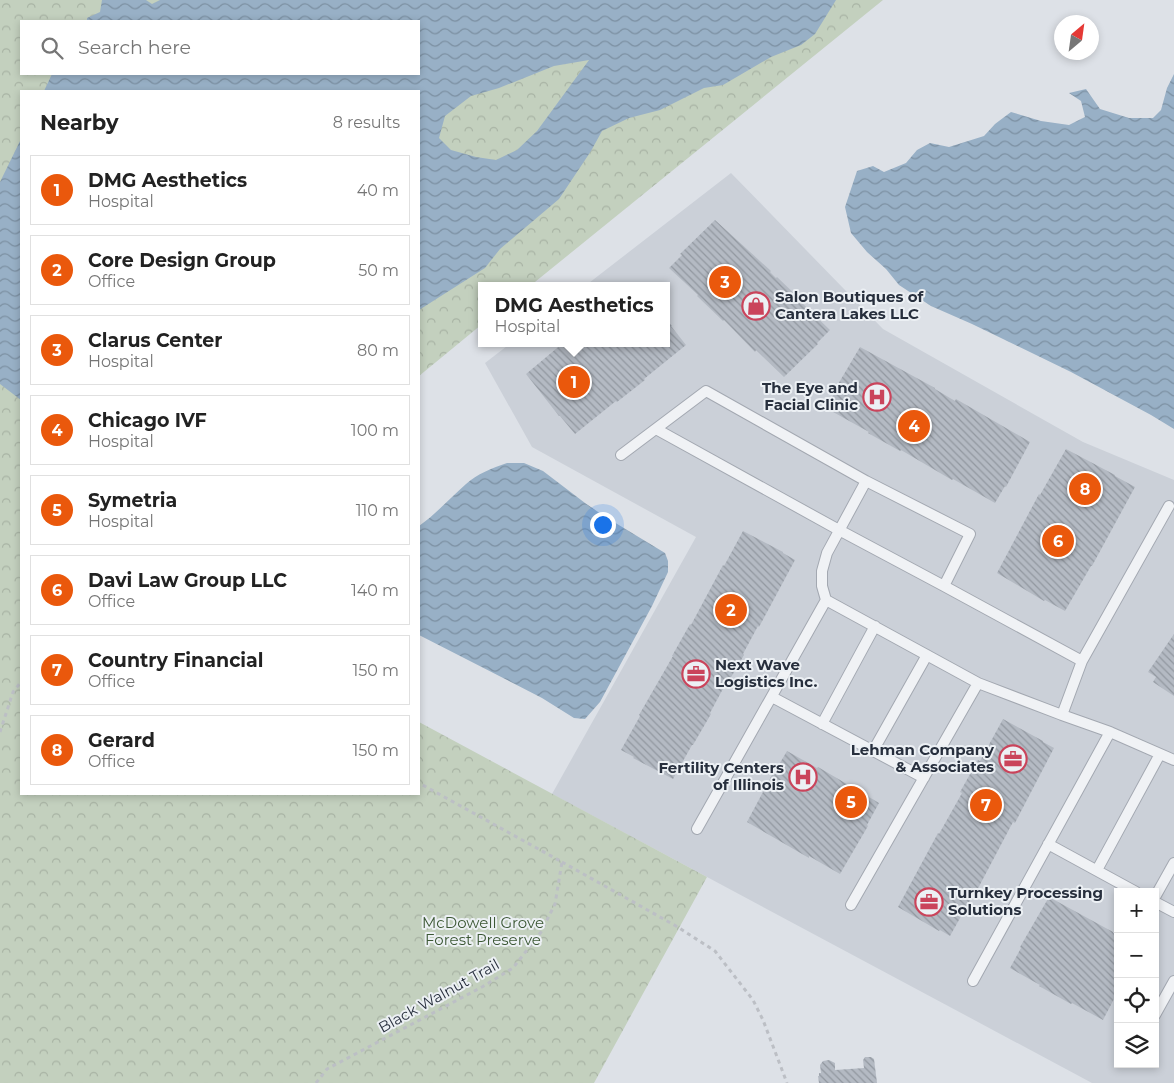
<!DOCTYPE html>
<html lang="en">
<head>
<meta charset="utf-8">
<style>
  body { margin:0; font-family:Montserrat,sans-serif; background:#f6f6f6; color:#222 }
  .controls { position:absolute; right:15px; bottom:15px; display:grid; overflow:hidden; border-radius:0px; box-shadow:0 2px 8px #0003 }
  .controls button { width:45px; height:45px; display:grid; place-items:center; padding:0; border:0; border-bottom:1px solid #e0e0e0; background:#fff; color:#222; font:25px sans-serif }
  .compass { position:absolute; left:1054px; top:15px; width:45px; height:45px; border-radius:50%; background:#fff; box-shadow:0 2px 8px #0003; rotate:29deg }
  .you { position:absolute; left:602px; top:524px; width:18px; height:18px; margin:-12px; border:4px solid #fff; border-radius:50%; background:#1a73e8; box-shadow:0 0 0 8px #1a73e833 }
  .badge { display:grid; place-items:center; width:32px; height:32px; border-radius:50%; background:#ea580c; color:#fff; font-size:16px; font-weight:700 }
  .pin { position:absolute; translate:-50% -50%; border:2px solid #fff; box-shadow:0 1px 5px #0006 }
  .popup { position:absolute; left:478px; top:282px; width:192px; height:65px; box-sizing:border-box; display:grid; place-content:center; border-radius:0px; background:#fff; filter:drop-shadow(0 1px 4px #0005); font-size:16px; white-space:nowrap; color:#767676 }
  .popup b { font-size:19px; color:#222 }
  .popup::after { content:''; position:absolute; left:50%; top:100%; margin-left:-10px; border:10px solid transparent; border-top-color:#fff }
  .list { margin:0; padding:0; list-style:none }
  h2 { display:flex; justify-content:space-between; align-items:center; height:65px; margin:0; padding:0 20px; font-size:21px }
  h2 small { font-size:16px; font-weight:400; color:#767676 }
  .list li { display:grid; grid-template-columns:32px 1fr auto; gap:15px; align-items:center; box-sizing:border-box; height:70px; margin:0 10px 10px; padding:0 10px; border:1px solid #e0e0e0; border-radius:0px }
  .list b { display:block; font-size:19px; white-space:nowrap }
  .list p { margin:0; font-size:16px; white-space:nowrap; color:#767676 }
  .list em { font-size:16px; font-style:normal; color:#767676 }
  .icon { flex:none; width:28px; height:28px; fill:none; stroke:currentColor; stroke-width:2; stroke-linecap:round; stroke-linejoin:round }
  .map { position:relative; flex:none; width:1174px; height:1083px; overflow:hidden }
  .search { position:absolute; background:#fff; box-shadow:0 2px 8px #0003; left:20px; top:20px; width:400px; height:55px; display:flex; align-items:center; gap:12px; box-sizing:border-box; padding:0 18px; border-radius:0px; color:#767676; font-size:19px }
  .panel { position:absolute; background:#fff; box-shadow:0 2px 8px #0003; left:20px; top:90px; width:400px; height:705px; border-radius:0px }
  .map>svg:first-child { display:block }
  .built { fill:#cbd0d8; fill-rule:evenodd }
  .park { fill:url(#park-crowns); fill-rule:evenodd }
  .water { fill:url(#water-waves); fill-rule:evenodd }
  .building { fill:url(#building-back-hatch) }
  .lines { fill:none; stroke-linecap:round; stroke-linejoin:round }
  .service-casing { stroke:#a3a8b1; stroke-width:12 }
  .path { stroke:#bcbfc5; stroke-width:3; stroke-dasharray:4 4; stroke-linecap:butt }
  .service { stroke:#f0f2f5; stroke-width:10 }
  .labels { text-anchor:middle; stroke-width:4; stroke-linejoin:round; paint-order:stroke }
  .poi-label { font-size:15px; font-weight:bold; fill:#272f3d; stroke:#ecf0f4; text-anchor:start }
  .park-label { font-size:15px; fill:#3c5835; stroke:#ecf0f4 }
  .street-label { font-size:15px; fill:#272f3d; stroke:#ecf0f4 }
</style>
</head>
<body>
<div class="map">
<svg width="1174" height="1083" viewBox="0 0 1174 1083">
  <defs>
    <pattern id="park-crowns" width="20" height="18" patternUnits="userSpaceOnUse" patternTransform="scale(1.25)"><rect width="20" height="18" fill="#c3d0be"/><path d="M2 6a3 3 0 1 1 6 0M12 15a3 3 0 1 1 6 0" fill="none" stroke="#a8b3a4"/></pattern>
    <pattern id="water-waves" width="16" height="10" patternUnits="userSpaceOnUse" patternTransform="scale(1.25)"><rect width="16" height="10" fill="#98b0c6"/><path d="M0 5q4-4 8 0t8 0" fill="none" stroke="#7c90a2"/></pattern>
    <pattern id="building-back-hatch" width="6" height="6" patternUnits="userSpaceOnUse" patternTransform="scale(1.25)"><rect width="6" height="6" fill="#b4bac3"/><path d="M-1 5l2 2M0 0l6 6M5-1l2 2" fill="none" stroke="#9298a0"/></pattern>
  </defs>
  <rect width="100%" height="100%" fill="#dde1e7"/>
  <path class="built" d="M 731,173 L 883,329 L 1083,442 L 1174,480 L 1174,1083 L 1092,1083 L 552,794 L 696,537 L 532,447 L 485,363 L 511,343 L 666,343 L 666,286 L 585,286 ZM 1118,892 L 1155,892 L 1155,1064 L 1118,1064 Z"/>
  <path class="park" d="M 0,0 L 883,0 L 530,286 L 482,286 L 481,325 L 419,376 L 419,91 L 21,91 L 21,794 L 419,794 L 419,722 L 707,877 L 594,1083 L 0,1083 ZM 21,21 L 419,21 L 419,74 L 21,74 Z"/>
  <path class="water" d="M 102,0 L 146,0 L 152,4 L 160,0 L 836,0 L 815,34 L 801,45 L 771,57 L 723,85 L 704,88 L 660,110 L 629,118 L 602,131 L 591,151 L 559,199 L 500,249 L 485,268 L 419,310 L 419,91 L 44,91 L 52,74 L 419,74 L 419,21 L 87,21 L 87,18 L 100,12 ZM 589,60 L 537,131 L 517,150 L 496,160 L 476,157 L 451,150 L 439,138 L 445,116 L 471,96 L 499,88 L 554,66 Z
    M 1174,74 L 1174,429 L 1151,415 L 1071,372 L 972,324 L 931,306 L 899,285 L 886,269 L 867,252 L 851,233 L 845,207 L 857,171 L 873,166 L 884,172 L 906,163 L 917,150 L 930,143 L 949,147 L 984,136 L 995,124 L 1011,112 L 1041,121 L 1069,125 L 1085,117 L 1081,101 L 1069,93 L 1086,89 L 1100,109 L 1129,118 L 1153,118 L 1161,110 L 1167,88 Z
    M 21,139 L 21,400 L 0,384 L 0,182 Z
    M 507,463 L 524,463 L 543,471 L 585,503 L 604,516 L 665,553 L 668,561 L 668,572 L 652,606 L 600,702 L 585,719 L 574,718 L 542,698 L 419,635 L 419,526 C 436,514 450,498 466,484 C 477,474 492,468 507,463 Z"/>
  <path class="building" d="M 715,220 L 771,271 L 770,272 L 776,278 L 777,277 L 803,302 L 802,303 L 830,330 L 817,343 L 818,344 L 784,377 L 756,350 L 755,352 L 724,320 L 723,321 L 697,296 L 698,295 L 669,268 L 682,255 L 680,254 Z
    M 666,319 L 672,326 L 671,326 L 686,345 L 644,379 L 645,380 L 617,402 L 616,401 L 575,434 L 560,416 L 559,416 L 526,374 L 563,343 L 666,343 Z
    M 860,347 L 935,388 L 935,389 L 955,401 L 956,399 L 1030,442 L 1006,487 L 1005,486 L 995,503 L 953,479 L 952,480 L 901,450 L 900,451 L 868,433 L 869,432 L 826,408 L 835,392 L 834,391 Z
    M 1066,449 L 1115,475 L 1115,476 L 1135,487 L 1092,566 L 1091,566 L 1065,611 L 1045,600 L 1044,601 L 997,573 L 1039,494 L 1040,495 Z
    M 743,531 L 783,552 L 783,553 L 795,560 L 759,627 L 758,626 L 743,654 L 744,655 L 726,686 L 725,685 L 710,713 L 711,714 L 693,745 L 692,745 L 673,779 L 633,758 L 634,757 L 621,750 L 640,716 L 639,715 L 673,656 L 672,656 L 690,624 L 691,625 L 723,565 L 724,566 Z
    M 1174,634 L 1174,696 L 1153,682 L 1156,677 L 1148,672 Z
    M 1003,719 L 1043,741 L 1043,742 L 1054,748 L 1015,823 L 1013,822 L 974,896 L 973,895 L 950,936 L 940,930 L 939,931 L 898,907 L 938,833 L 939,834 L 962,793 L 960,792 L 978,760 L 980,761 Z
    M 787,751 L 817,768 L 818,767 L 879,803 L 867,825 L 868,826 L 840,874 L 809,856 L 809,858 L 747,822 L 773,773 L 774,773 Z
    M 1049,897 L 1113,932 L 1113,933 L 1118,935 L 1118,995 L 1115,1000 L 1114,999 L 1103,1020 L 1072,1003 L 1071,1004 L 1039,986 L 1040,985 L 1010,968 L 1021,948 L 1020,947 Z
    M 865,1057 L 871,1057 L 874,1059 L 877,1083 L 819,1083 L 818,1076 L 819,1076 L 819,1073 L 821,1073 L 820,1065 L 823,1061 L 829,1060 L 835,1063 L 835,1070 L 864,1068 L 863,1060 Z"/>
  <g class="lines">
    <g class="service-casing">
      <path id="service" d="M 656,429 L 839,530 L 944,586 L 970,534 L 866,481
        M 621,455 L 706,391 L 866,481 L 827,553 L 822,571 L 822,586 L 826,600 L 978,683 L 1062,715 L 1110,732 L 1174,760
        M 944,586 L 1082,661 L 1169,506
        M 772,697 L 924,778
        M 1062,715 L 1082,661
        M 822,724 L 875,626
        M 873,751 L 927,655
        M 697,829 L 826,600
        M 1048,844 L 1136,892
        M 1097,870 L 1160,754
        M 1155,897 L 1174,863
        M 1155,902 L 1174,912
        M 851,905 L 978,683
        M 973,981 L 1110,732
        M 1155,1015 L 1174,981"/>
    </g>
    <path class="path" d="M 0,732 L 13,692 L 21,682
      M 562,862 L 676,926 L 715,951 L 753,1000 L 763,1020 L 787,1083
      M 316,1083 L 327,1069 L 482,987 L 513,968 L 541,932 L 555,904 L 562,862 L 419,783"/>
    <use href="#service" class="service"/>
  </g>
  <defs>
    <g id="shop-ring" transform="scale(1.4375)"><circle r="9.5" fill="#ecf0f4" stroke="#ca445b" stroke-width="1.5"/><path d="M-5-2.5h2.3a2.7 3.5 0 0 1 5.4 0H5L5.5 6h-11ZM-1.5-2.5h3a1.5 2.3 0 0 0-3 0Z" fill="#ca445b"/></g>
    <g id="hospital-ring" transform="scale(1.4375)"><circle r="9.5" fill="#ecf0f4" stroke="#ca445b" stroke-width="1.5"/><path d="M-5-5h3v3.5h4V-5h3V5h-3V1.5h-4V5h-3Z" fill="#ca445b"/></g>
    <g id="office-ring" transform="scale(1.4375)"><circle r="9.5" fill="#ecf0f4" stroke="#ca445b" stroke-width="1.5"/><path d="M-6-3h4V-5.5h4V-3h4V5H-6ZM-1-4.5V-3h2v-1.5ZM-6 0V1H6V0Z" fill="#ca445b"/></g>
  </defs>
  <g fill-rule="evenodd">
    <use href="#shop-ring" x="756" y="306"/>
    <use href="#hospital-ring" x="877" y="397"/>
    <use href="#office-ring" x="696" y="674"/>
    <use href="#office-ring" x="1013" y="759"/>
    <use href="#hospital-ring" x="803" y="777"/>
    <use href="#office-ring" x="929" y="902"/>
  </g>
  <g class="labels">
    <g class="poi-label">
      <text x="775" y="302">Salon Boutiques of<tspan x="775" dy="17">Cantera Lakes LLC</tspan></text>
      <text x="858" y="393" text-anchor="end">The Eye and<tspan x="858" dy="17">Facial Clinic</tspan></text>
      <text x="715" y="670">Next Wave<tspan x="715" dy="17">Logistics Inc.</tspan></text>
      <text x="994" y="755" text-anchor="end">Lehman Company<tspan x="994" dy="17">&amp; Associates</tspan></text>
      <text x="784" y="773" text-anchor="end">Fertility Centers<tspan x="784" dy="17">of Illinois</tspan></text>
      <text x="948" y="898">Turnkey Processing<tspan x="948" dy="17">Solutions</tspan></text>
    </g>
    <g class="park-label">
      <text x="483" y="928">McDowell Grove<tspan x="483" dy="17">Forest Preserve</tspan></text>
    </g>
    <g class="street-label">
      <text transform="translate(439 996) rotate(-29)" y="5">Black Walnut Trail</text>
    </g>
  </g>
</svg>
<div class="controls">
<button>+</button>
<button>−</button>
<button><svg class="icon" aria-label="locate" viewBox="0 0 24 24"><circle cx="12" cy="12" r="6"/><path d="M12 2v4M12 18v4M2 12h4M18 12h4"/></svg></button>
<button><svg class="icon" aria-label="layers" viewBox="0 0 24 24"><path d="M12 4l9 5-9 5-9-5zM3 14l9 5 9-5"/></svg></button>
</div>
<svg class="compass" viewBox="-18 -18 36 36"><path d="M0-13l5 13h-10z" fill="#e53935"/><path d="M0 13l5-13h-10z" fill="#767676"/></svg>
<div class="you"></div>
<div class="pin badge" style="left:574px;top:382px">1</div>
<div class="popup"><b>DMG Aesthetics</b>Hospital</div>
<div class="pin badge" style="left:731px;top:610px">2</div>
<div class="pin badge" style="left:725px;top:282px">3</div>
<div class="pin badge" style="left:914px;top:426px">4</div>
<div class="pin badge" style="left:851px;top:802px">5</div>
<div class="pin badge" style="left:1058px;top:541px">6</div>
<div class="pin badge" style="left:986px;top:805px">7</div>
<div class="pin badge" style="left:1085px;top:489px">8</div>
<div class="search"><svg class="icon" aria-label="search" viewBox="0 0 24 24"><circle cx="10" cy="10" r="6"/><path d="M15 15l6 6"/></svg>Search here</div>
<section class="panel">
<h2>Nearby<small>8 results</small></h2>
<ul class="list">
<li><span class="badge">1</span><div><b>DMG Aesthetics</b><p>Hospital</p></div><em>40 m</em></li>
<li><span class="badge">2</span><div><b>Core Design Group</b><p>Office</p></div><em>50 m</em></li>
<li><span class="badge">3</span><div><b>Clarus Center</b><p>Hospital</p></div><em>80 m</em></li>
<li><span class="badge">4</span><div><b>Chicago IVF</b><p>Hospital</p></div><em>100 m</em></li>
<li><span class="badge">5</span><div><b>Symetria</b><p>Hospital</p></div><em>110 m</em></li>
<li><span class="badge">6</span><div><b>Davi Law Group LLC</b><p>Office</p></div><em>140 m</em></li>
<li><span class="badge">7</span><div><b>Country Financial</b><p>Office</p></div><em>150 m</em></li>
<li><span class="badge">8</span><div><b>Gerard</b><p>Office</p></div><em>150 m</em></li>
</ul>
</section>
</div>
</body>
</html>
